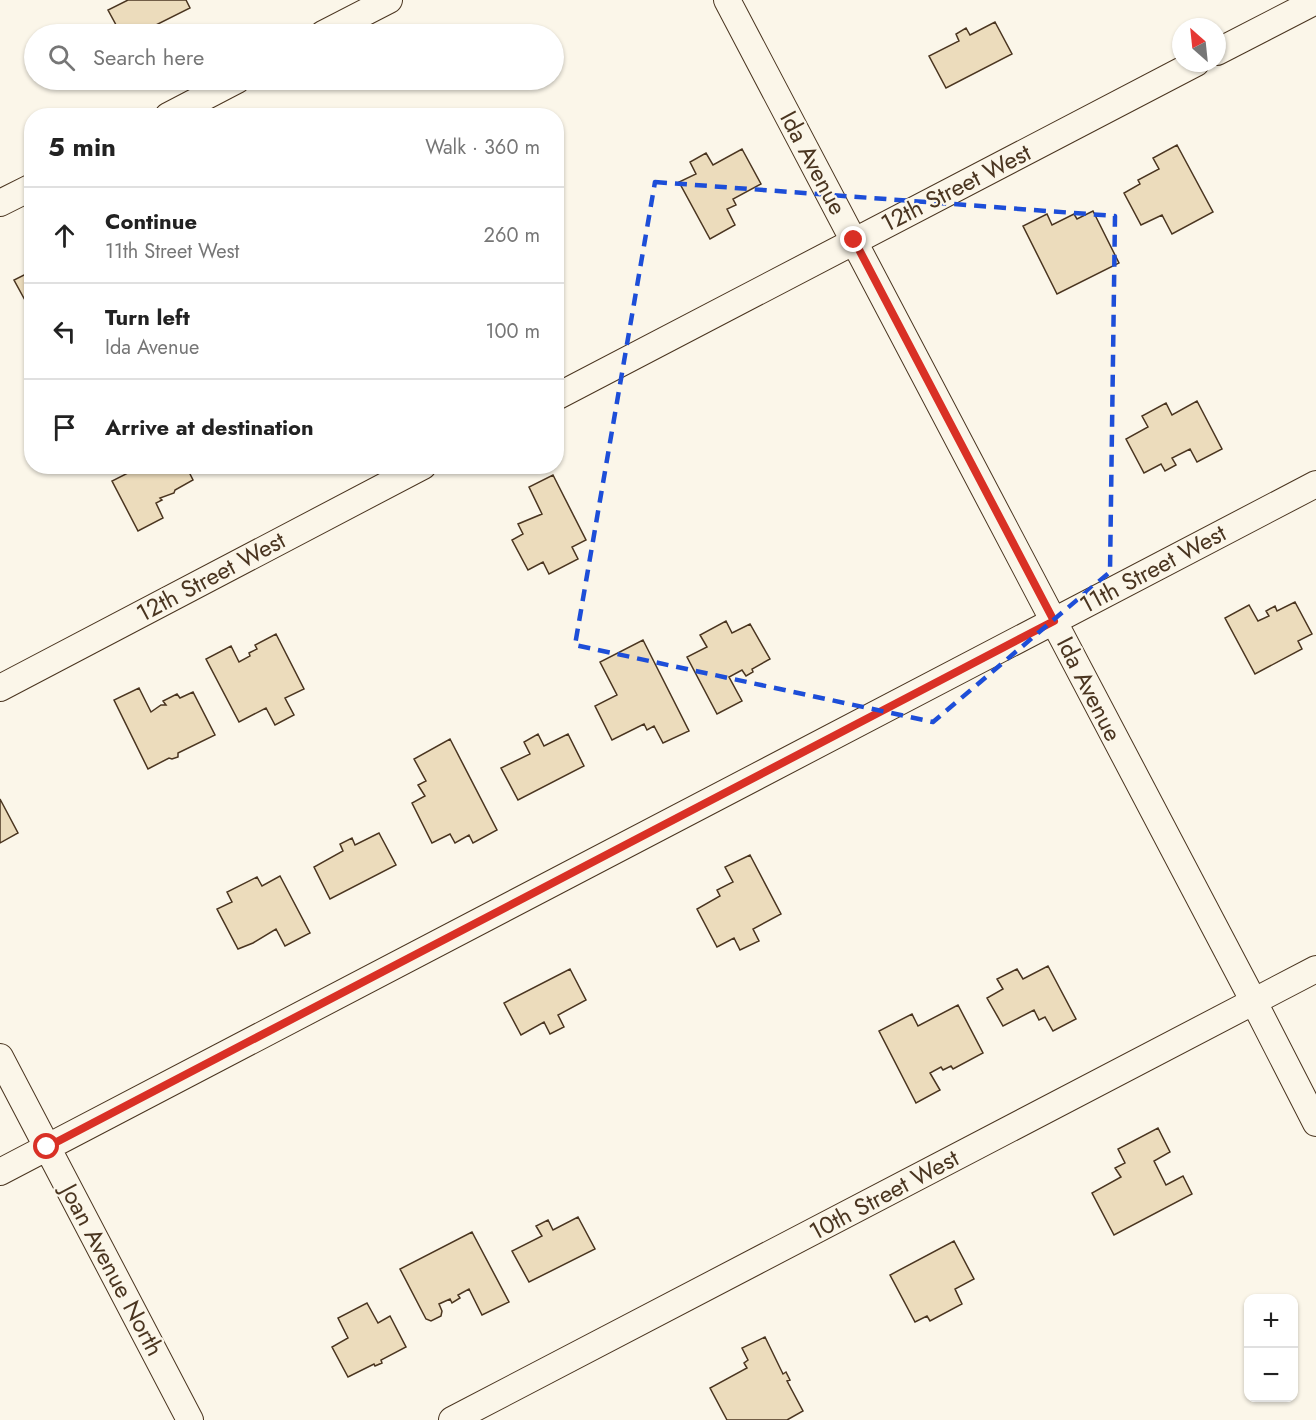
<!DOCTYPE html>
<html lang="en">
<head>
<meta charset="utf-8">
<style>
  body { margin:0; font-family:Jost,sans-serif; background:#f2f2f2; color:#222 }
  .controls { position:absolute; right:18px; bottom:18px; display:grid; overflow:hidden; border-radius:12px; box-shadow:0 2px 4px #0004 }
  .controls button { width:54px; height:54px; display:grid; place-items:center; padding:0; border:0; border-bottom:2px solid #e0e0e0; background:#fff; color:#222; font:30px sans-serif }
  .compass { position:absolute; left:1172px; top:18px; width:54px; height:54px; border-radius:50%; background:#fff; box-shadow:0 2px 4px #0004; rotate:333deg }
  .stop { position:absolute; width:18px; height:18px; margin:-14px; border:4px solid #d93025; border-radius:50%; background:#fff }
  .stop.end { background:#d93025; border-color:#fff; box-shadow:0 2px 6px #0008 }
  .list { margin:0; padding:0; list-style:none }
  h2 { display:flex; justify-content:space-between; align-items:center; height:78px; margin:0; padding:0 24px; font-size:26px }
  h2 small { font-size:20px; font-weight:400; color:#767676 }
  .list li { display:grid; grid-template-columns:39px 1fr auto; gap:18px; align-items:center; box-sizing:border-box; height:96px; padding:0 24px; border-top:2px solid #e0e0e0 }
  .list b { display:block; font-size:22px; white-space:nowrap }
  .list p { margin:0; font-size:20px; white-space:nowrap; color:#767676 }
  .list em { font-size:20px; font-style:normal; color:#767676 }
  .icon { flex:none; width:33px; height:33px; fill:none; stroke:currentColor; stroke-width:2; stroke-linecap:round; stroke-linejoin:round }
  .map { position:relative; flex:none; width:1316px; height:1420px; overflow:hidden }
  .search { position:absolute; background:#fff; box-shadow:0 2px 4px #0004; left:24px; top:24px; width:540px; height:66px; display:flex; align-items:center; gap:15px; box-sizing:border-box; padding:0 21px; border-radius:33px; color:#767676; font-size:22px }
  .panel { position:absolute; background:#fff; box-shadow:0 2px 4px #0004; left:24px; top:108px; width:540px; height:366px; border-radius:24px }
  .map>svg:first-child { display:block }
  .building { fill:#ecdcbc; stroke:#4a3520; stroke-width:1.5 }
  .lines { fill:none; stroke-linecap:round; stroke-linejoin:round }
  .minor-casing { stroke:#4a3520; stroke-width:28 }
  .minor { stroke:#fbf6e9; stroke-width:26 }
  .route { stroke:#d93025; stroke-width:8 }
  .marked { fill:none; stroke:#1d4ed8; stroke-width:4.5; stroke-dasharray:12 8; stroke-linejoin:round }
  .labels { text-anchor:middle; stroke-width:4.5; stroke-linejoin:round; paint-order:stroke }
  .street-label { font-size:24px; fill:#4a3520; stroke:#fbf6e9 }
</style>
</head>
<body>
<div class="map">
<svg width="1316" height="1420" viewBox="0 0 1316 1420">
  <rect width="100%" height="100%" fill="#fbf6e9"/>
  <path class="building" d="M 128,0 L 186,0 L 190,8 L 138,34 L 121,34 L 108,10 Z
    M 995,22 L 1012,54 L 946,88 L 929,56 L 959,41 L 956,34 L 966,28 L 970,35 Z
    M 1177,145 L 1213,212 L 1172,234 L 1162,215 L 1141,225 L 1124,193 L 1140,184 L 1138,180 L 1159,169 L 1153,158 Z
    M 742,149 L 761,184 L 733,199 L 736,205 L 727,209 L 735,225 L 710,239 L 679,182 L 696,174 L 690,162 L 706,153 L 713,165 Z
    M 1093,211 L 1119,263 L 1057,294 L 1023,226 L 1047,214 L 1052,225 L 1074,214 L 1077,219 Z
    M 32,271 L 32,313 L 14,280 Z
    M 1197,401 L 1222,449 L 1197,462 L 1190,449 L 1172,458 L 1176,465 L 1165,471 L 1161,464 L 1144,473 L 1126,439 L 1148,427 L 1142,416 L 1166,403 L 1172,415 Z
    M 127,466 L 186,466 L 193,480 L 175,490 L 174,493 L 160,498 L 162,500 L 156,503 L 163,518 L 138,531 L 112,481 L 130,472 Z
    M 553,475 L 586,540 L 572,547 L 578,559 L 549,574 L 543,562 L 528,570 L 512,540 L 523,534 L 518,524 L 542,514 L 529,487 Z
    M 1295,602 L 1312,634 L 1298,641 L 1302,649 L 1255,674 L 1225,618 L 1249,605 L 1258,621 L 1269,616 L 1266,611 L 1275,606 L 1277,611 Z
    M 726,621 L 732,633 L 750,624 L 770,659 L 752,669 L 753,672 L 746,676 L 742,670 L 729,677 L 742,701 L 717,714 L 687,657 L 707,647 L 700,635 Z
    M 276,634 L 304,689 L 285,698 L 294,715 L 275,725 L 266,708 L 239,722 L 206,659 L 231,646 L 239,662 L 250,656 L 249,653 L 257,649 L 255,645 Z
    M 643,640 L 689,731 L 663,743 L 654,726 L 647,730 L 644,724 L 612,740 L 595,706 L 617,695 L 600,662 Z
    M 139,688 L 151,712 L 161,705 L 166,705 L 163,701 L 177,694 L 180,698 L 193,692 L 215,735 L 178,753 L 178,757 L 172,759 L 169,758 L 148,769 L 114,700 Z
    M 538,734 L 544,746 L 568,734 L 584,766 L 518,800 L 501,768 L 530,754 L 524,742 Z
    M 450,739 L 497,830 L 473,843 L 469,835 L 455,843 L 450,834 L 432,843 L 412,803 L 425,796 L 418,785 L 426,781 L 414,759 Z
    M 0,799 L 18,833 L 0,843 Z
    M 379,833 L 396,865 L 330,899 L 314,867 L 343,851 L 340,844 L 352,838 L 355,845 Z
    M 750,855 L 781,914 L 753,929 L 759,941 L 740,950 L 734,938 L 717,947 L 697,909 L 720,896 L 717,890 L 733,882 L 725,867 Z
    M 280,876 L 310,933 L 285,946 L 276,929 L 253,943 L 238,949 L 217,909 L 232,902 L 227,892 L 257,877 L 262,886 Z
    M 1048,966 L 1076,1019 L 1053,1031 L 1045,1017 L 1039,1020 L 1034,1010 L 1003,1026 L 987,998 L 1003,989 L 997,979 L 1017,969 L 1023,979 Z
    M 570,969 L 586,1000 L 558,1015 L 564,1027 L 550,1034 L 544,1022 L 521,1035 L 504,1003 Z
    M 958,1005 L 983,1053 L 953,1069 L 951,1066 L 943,1070 L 941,1067 L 930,1073 L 940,1090 L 916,1103 L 879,1031 L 912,1014 L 918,1026 Z
    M 1158,1128 L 1170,1152 L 1154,1161 L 1166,1185 L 1183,1176 L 1192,1194 L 1114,1235 L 1092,1193 L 1121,1177 L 1115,1168 L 1125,1163 L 1118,1149 Z
    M 578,1217 L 595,1249 L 529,1282 L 512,1251 L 542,1236 L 536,1226 L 548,1220 L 553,1230 Z
    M 472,1232 L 509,1302 L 482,1315 L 469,1289 L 458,1295 L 460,1298 L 452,1303 L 450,1299 L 439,1304 L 442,1311 L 441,1316 L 431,1321 L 426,1319 L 400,1269 Z
    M 954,1241 L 974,1279 L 955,1289 L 962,1304 L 930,1321 L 927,1316 L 915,1322 L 890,1275 Z
    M 367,1303 L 378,1323 L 390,1316 L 406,1347 L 381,1360 L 382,1363 L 375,1366 L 374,1364 L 348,1377 L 332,1347 L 348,1338 L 338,1318 Z
    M 765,1337 L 783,1374 L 786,1372 L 790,1380 L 787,1381 L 803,1411 L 787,1420 L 727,1420 L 710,1388 L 747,1368 L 744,1363 L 748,1360 L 742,1348 Z"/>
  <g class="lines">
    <g class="minor-casing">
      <path id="minor" d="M 727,0 L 1254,1002 L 1316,1123
        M 323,34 L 389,0
        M 1217,52 L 1316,1
        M 168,116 L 237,80
        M 0,203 L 32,187
        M 556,397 L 1196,63
        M 0,688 L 423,466
        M 0,1057 L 190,1420
        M 0,1172 L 1316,484
        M 452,1420 L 1316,969"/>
    </g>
    <use href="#minor" class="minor"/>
  </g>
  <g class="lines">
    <path class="route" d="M 47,1147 L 1054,621 L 854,240"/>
  </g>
  <path class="marked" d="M 655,182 L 1115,216 L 1110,572 L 933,722 L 575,645 Z"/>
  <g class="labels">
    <g class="street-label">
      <text transform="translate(813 163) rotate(62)" y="8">Ida Avenue</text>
      <text transform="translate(956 188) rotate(-27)" y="8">12th Street West</text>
      <text transform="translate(1153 569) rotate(-28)" y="8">11th Street West</text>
      <text transform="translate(211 577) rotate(-28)" y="8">12th Street West</text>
      <text transform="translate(1089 689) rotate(63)" y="8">Ida Avenue</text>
      <text transform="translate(884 1195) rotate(-28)" y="8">10th Street West</text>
      <text transform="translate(112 1270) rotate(62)" y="8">Joan Avenue North</text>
    </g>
  </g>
</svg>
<div class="controls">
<button>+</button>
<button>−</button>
</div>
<svg class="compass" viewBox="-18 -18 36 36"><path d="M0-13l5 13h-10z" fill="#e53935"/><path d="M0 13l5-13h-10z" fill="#767676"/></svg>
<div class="stop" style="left:47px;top:1147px"></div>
<div class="stop end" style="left:854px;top:240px"></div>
<div class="search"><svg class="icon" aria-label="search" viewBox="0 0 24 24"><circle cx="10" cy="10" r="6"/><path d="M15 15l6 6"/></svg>Search here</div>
<section class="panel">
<h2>5 min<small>Walk · 360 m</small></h2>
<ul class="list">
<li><svg class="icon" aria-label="ahead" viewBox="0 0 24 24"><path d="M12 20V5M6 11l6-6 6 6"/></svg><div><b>Continue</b><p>11th Street West</p></div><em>260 m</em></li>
<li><svg class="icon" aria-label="left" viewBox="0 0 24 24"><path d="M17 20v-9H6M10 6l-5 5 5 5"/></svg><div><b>Turn left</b><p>Ida Avenue</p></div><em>100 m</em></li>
<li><svg class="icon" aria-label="arrive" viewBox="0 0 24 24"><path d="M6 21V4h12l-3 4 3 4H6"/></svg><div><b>Arrive at destination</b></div></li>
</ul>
</section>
</div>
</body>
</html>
